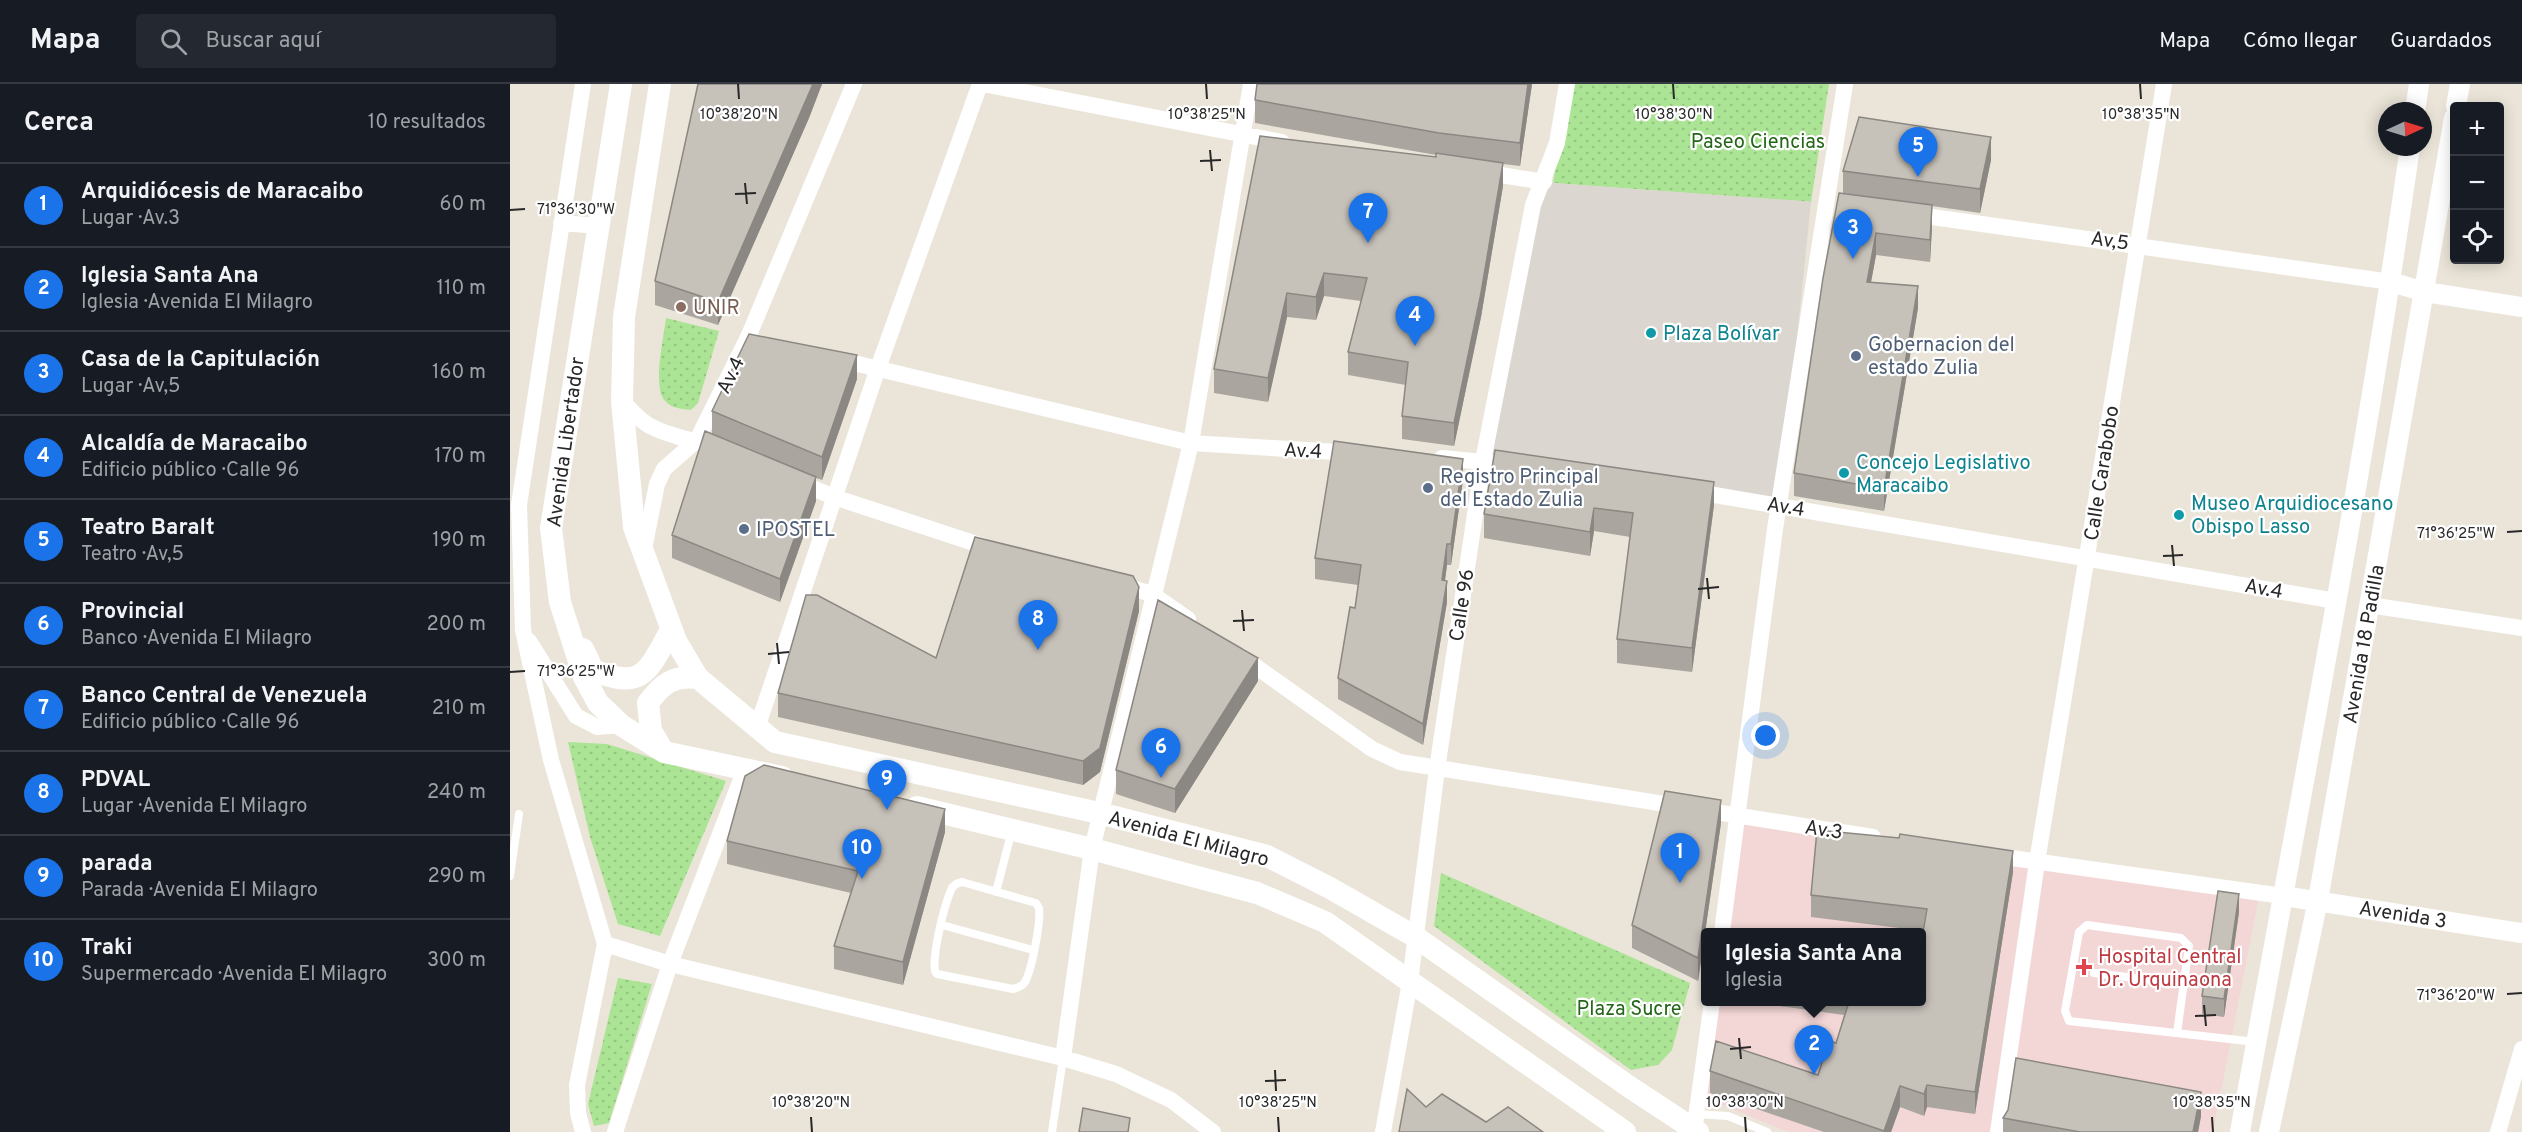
<!DOCTYPE html>
<html lang="es">
<head>
<meta charset="utf-8">
<style>
  body { margin:0; font-family:Overpass,sans-serif; background:#242831; color:#f1f3f6 }
  .controls { position:absolute; right:18px; top:18px; display:grid; overflow:hidden; border-radius:6px; box-shadow:0 3px 15px #0003 }
  .controls button { width:54px; height:54px; display:grid; place-items:center; padding:0; border:0; border-bottom:2px solid #363941; background:#171b24; color:#f1f3f6; font:30px sans-serif }
  .compass { position:absolute; left:1868px; top:18px; width:54px; height:54px; border-radius:50%; background:#171b24; box-shadow:0 3px 15px #0003; rotate:86deg }
  .you { position:absolute; left:1256px; top:652px; width:21px; height:21px; margin:-15px; border:4px solid #fff; border-radius:50%; background:#1a73e8; box-shadow:0 0 0 9px #1a73e833 }
  .badge { display:grid; place-items:center; width:39px; height:39px; border-radius:50%; background:#1a73e8; color:#fff; font-size:20px; font-weight:700 }
  .pin { position:absolute; translate:-50% -50px; filter:drop-shadow(0 2px 3px #0008) }
  .pin::after { content:''; position:absolute; top:32px; width:21px; height:18px; background:inherit; clip-path:polygon(0 0,100% 0,50% 100%) }
  .popup { position:absolute; left:1191px; top:844px; width:225px; height:78px; box-sizing:border-box; display:grid; place-content:center; border-radius:6px; background:#171b24; filter:drop-shadow(0 2px 4px #0005); font-size:20px; white-space:nowrap; color:#9ea1a6 }
  .popup b { font-size:22px; color:#f1f3f6 }
  .popup::after { content:''; position:absolute; left:50%; top:100%; margin-left:-12px; border:12px solid transparent; border-top-color:#171b24 }
  .list { margin:0; padding:0; list-style:none }
  h2 { display:flex; justify-content:space-between; align-items:center; height:78px; margin:0; padding:0 24px; font-size:26px }
  h2 small { font-size:20px; font-weight:400; color:#9ea1a6 }
  .list li { display:grid; grid-template-columns:39px 1fr auto; gap:18px; align-items:center; box-sizing:border-box; height:84px; padding:0 24px; border-top:2px solid #363941 }
  .list b { display:block; font-size:22px; white-space:nowrap }
  .list p { margin:0; font-size:20px; white-space:nowrap; color:#9ea1a6 }
  .list em { font-size:20px; font-style:normal; color:#9ea1a6 }
  .icon { flex:none; width:33px; height:33px; fill:none; stroke:currentColor; stroke-width:2; stroke-linecap:round; stroke-linejoin:round }
  .map { position:relative; flex:none; width:2012px; height:1048px; overflow:hidden }
  header { display:flex; align-items:center; gap:36px; box-sizing:border-box; height:84px; padding:0 30px; background:#171b24; border-bottom:2px solid #363941 }
  header strong { font-size:28px }
  nav { display:flex; gap:33px; margin-inline-start:auto; font-size:21px }
  .search { width:420px; height:54px; background:#242831; display:flex; align-items:center; gap:15px; box-sizing:border-box; padding:0 21px; border-radius:6px; color:#9ea1a6; font-size:22px }
  main { display:flex }
  aside { flex:1; background:#171b24 }
  .map>svg:first-child { display:block }
  .medical { fill:#f3d6d6 }
  .park { fill:url(#park-dots) }
  .plaza { fill:#dbd7d0 }
  .lines { fill:none; stroke-linecap:round; stroke-linejoin:round }
  .service { stroke:#fff; stroke-width:8 }
  .minor { stroke:#fff; stroke-width:16 }
  .tertiary { stroke:#fff; stroke-width:20 }
  .secondary { stroke:#fff; stroke-width:22 }
  .wall { fill:#aaa69f }
  .shaded-wall { fill:#8b8782 }
  .building { fill:#c6c1b9; stroke:#8b8782; stroke-width:1.5 }
  .ticks { fill:none; stroke:#282828; stroke-width:2 }
  .education-dot { fill:#8d6e63; stroke:#fff; stroke-width:2 }
  .culture-dot { fill:#0f9aa8; stroke:#fff; stroke-width:2 }
  .service-dot { fill:#5c6f8a; stroke:#fff; stroke-width:2 }
  .health-dot { fill:#e0444e; stroke:#fff; stroke-width:2 }
  .labels { text-anchor:middle; stroke-width:4.5; stroke-linejoin:round; paint-order:stroke }
  .park-label { font-size:20px; fill:#236617; stroke:#fff }
  .street-label { font-size:20px; fill:#282828; stroke:#fff }
  .education-label { font-size:20px; fill:#785e54; stroke:#fff; text-anchor:start }
  .culture-label { font-size:20px; fill:#0d838f; stroke:#fff; text-anchor:start }
  .service-label { font-size:20px; fill:#4e5e75; stroke:#fff; text-anchor:start }
  .health-label { font-size:20px; fill:#be3a42; stroke:#fff; text-anchor:start }
  .ticks-label { font-size:15px; text-anchor:middle; fill:#282828; stroke:#fff; stroke-width:4.5; stroke-linejoin:round; paint-order:stroke }
</style>
</head>
<body>
<header>
<strong>Mapa</strong>
<div class="search"><svg class="icon" aria-label="search" viewBox="0 0 24 24"><circle cx="10" cy="10" r="6"/><path d="M15 15l6 6"/></svg>Buscar aquí</div>
<nav><a>Mapa</a><a>Cómo llegar</a><a>Guardados</a></nav>
</header>
<main>
<aside>
<h2>Cerca<small>10 resultados</small></h2>
<ul class="list">
<li><span class="badge">1</span><div><b>Arquidiócesis de Maracaibo</b><p>Lugar · Av.3</p></div><em>60 m</em></li>
<li><span class="badge">2</span><div><b>Iglesia Santa Ana</b><p>Iglesia · Avenida El Milagro</p></div><em>110 m</em></li>
<li><span class="badge">3</span><div><b>Casa de la Capitulación</b><p>Lugar · Av,5</p></div><em>160 m</em></li>
<li><span class="badge">4</span><div><b>Alcaldía de Maracaibo</b><p>Edificio público · Calle 96</p></div><em>170 m</em></li>
<li><span class="badge">5</span><div><b>Teatro Baralt</b><p>Teatro · Av,5</p></div><em>190 m</em></li>
<li><span class="badge">6</span><div><b>Provincial</b><p>Banco · Avenida El Milagro</p></div><em>200 m</em></li>
<li><span class="badge">7</span><div><b>Banco Central de Venezuela</b><p>Edificio público · Calle 96</p></div><em>210 m</em></li>
<li><span class="badge">8</span><div><b>PDVAL</b><p>Lugar · Avenida El Milagro</p></div><em>240 m</em></li>
<li><span class="badge">9</span><div><b>parada</b><p>Parada · Avenida El Milagro</p></div><em>290 m</em></li>
<li><span class="badge">10</span><div><b>Traki</b><p>Supermercado · Avenida El Milagro</p></div><em>300 m</em></li>
</ul>
</aside>
<div class="map">
<svg width="2012" height="1048" viewBox="0 0 2012 1048">
  <defs>
    <pattern id="park-dots" width="8" height="8" patternUnits="userSpaceOnUse" patternTransform="scale(1.5)"><rect width="8" height="8" fill="#abe494"/><path d="M2 2h.1M6 6h.1" fill="none" stroke="#93c480" stroke-width="1.8" stroke-linecap="round"/></pattern>
  </defs>
  <rect width="100%" height="100%" fill="#ebe5d9"/>
  <path class="medical" d="M 1228,731 L 1750,808 L 1703,1048 L 1278,1048 L 1189,1011 L 1202,918 L 1412,918 L 1412,848 L 1212,848 Z"/>
  <path class="park" d="M 1058,0 L 1319,0 L 1301,118 L 1043,99 Z
    M 156,234 L 209,247 L 188,319 L 181,326 C 171,325 161,324 155,317 C 142,303 154,253 156,234 Z
    M 58,658 L 97,660 L 216,697 L 150,852 L 108,840 L 80,753 Z
    M 931,789 L 1180,899 L 1162,966 L 1148,981 L 1121,986 L 924,842 Z
    M 108,894 L 142,900 L 99,1039 L 84,1042 L 78,1020 Z"/>
  <path class="plaza" d="M 1028,98 L 1319,119 L 1301,118 L 1270,420 L 973,377 Z"/>
  <g class="lines">
    <path class="service" d="M 0,792 L 9,730
      M 452,798 L 526,819 L 529,824 C 531,838 522,885 515,898 C 512,903 507,904 503,905 L 427,890 L 425,887 C 422,871 434,822 441,806 C 443,801 446,799 452,798 Z
      M 486,808 L 502,746
      M 432,841 L 523,866
      M 1584,889 L 1674,900
      M 1667,949 L 1679,862 L 1671,854 L 1577,841 L 1569,848 L 1555,927 L 1559,937 L 1746,958
      M 1186,1030 L 1218,1032 L 1257,1048
      M 542,1048 L 553,974"/>
    <path class="minor" d="M 73,0 L 9,421 L 13,546 L 41,676 L 95,860 L 67,1001 L 68,1029 L 73,1048
      M 473,0 L 772,58
      M 973,88 L 1034,98
      M 1401,130 L 1881,198
      M 51,139 L 89,142
      M 327,275 L 681,359 L 843,369
      M 112,317 C 120,325 130,337 140,342 C 162,354 188,356 211,366
      M 932,374 L 1004,381
      M 285,397 L 327,414 L 485,466
      M 1181,407 L 1826,517
      M 133,470 L 147,400 L 154,385 L 187,356 L 239,251 L 344,0
      M 608,500 L 642,510 L 678,535
      M 1859,521 L 2012,544
      M 19,557 L 66,632 L 87,643 L 111,641
      M 731,572 L 862,665 L 890,678 L 1363,753
      M 247,644 L 367,287 L 470,0
      M 1480,771 L 1773,812
      M 1212,848 L 1265,445 L 1335,0
      M 95,860 L 160,880 L 235,685
      M 553,974 L 582,765 L 681,359 L 741,0
      M 105,1048 L 160,880 L 553,974 L 606,990 L 661,1016 L 703,1048
      M 873,1048 L 900,898 L 927,685 L 973,377 L 1023,121 L 1047,59 L 1057,0
      M 1184,1048 L 1202,918
      M 1488,1048 L 1527,778 L 1654,0
      M 1988,1048 L 2012,965"/>
    <path class="tertiary" d="M 1946,22 L 1950,0
      M 1905,27 L 1909,0
      M 1881,198 L 1915,208 L 2012,223
      M 1773,812 L 2012,849
      M 1730,1048 C 1789,720 1853,393 1900,63
      M 1759,1048 L 1808,816 L 1944,34"/>
    <path class="secondary" d="M 111,0 L 41,444 L 50,518 L 74,593 L 88,619 L 111,641 L 154,668 L 272,693
      M 150,0 L 114,233 L 112,317 L 124,443 L 166,557 L 188,594 L 265,658 L 589,729 L 757,772 L 820,804 L 904,852 L 1121,1004 L 1188,1048
      M 73,565 L 83,586 C 133,607 138,587 161,546
      M 153,667 L 141,647 L 138,619 C 152,600 163,591 188,594
      M 407,723 L 582,765 L 747,809 L 815,838 L 1115,1048"/>
  </g>
  <path class="wall" d="M 188,0 L 312,0 L 299,34 L 208,241 L 145,221 L 145,197 Z
    M 747,0 L 1022,0 L 1010,82 L 993,80 L 993,102 L 971,233 L 944,362 L 892,355 L 892,332 L 896,301 L 838,291 L 838,268 L 851,217 L 814,212 L 806,236 L 777,233 L 758,318 L 704,309 L 704,285 L 750,52 L 926,73 L 926,71 L 745,39 L 745,16 Z
    M 1481,76 L 1470,129 L 1422,122 L 1422,143 L 1420,178 L 1366,171 L 1361,198 L 1408,224 L 1374,427 L 1284,412 L 1284,389 L 1333,109 L 1333,87 Z
    M 347,295 L 312,396 L 306,394 L 306,417 L 270,518 L 162,474 L 162,451 L 202,350 L 202,327 Z
    M 985,366 L 1204,421 L 1182,588 L 1107,579 L 1107,555 L 1120,453 L 1084,447 L 1080,472 L 974,454 L 974,430 Z
    M 953,396 L 941,481 L 937,481 L 935,497 L 937,518 L 913,661 L 828,615 L 828,594 L 845,524 L 848,501 L 805,495 L 805,474 Z
    M 629,527 L 590,688 L 573,701 L 268,633 L 268,609 L 426,574 Z
    M 748,597 L 665,729 L 606,710 L 606,686 Z
    M 1211,739 L 1188,897 L 1122,864 L 1122,841 Z
    M 435,748 L 393,901 L 324,885 L 324,862 L 341,809 L 217,780 L 217,757 Z
    M 1503,788 L 1465,1030 L 1417,1023 L 1414,1032 L 1390,1023 L 1381,1048 L 1314,1048 L 1200,1009 L 1200,987 L 1308,991 L 1326,959 L 1334,931 L 1240,918 L 1412,918 L 1413,847 L 1301,833 L 1301,811 Z
    M 1729,828 L 1714,933 L 1692,930 L 1692,912 Z
    M 1691,1032 L 1688,1048 L 1493,1048 L 1493,1034 Z"/>
  <path class="shaded-wall" d="M 303,0 L 312,0 L 299,34 L 208,241 L 208,218 Z
    M 1018,0 L 1022,0 L 1010,82 L 1010,59 Z
    M 1481,53 L 1481,76 L 1470,129 L 1470,105 Z
    M 993,79 L 993,102 L 971,233 L 944,362 L 944,339 Z
    M 1422,121 L 1422,143 L 1420,178 L 1420,156 Z
    M 1366,149 L 1366,171 L 1357,220 L 1357,198 Z
    M 814,189 L 814,212 L 806,236 L 806,213 Z
    M 1408,202 L 1408,224 L 1374,427 L 1374,405 Z
    M 777,209 L 777,233 L 758,318 L 758,294 Z
    M 347,271 L 347,295 L 312,396 L 312,373 Z
    M 953,375 L 953,396 L 941,481 L 941,460 Z
    M 306,393 L 306,417 L 270,518 L 270,495 Z
    M 1204,398 L 1204,421 L 1182,588 L 1182,564 Z
    M 1084,424 L 1084,447 L 1080,472 L 1080,448 Z
    M 937,460 L 937,481 L 932,517 L 932,496 Z
    M 937,497 L 937,518 L 913,661 L 913,640 Z
    M 629,503 L 629,527 L 590,688 L 573,701 L 573,677 Z
    M 748,574 L 748,597 L 665,729 L 665,705 Z
    M 1211,716 L 1211,739 L 1188,897 L 1188,874 Z
    M 435,725 L 435,748 L 393,901 L 393,878 Z
    M 1503,767 L 1503,788 L 1465,1030 L 1465,1008 Z
    M 1729,810 L 1729,828 L 1714,933 L 1714,915 Z
    M 1417,1001 L 1417,1023 L 1414,1032 L 1414,1010 Z
    M 1390,1002 L 1390,1023 L 1381,1048 L 1374,1048 Z
    M 1691,1008 L 1691,1032 L 1688,1048 L 1683,1048 Z"/>
  <path class="building" d="M 188,0 L 303,0 L 208,218 L 145,197 Z
    M 747,0 L 1018,0 L 1010,59 L 929,49 L 745,16 Z
    M 1349,33 L 1481,53 L 1470,105 L 1333,87 Z
    M 750,52 L 926,73 L 926,69 L 993,79 L 971,209 L 944,339 L 892,332 L 898,278 L 838,268 L 857,194 L 814,189 L 806,213 L 777,209 L 758,294 L 704,285 Z
    M 1329,109 L 1422,121 L 1420,156 L 1366,149 L 1357,198 L 1408,202 L 1374,405 L 1284,389 L 1313,194 Z
    M 239,250 L 347,271 L 312,373 L 202,327 Z
    M 195,347 L 306,393 L 270,495 L 162,451 Z
    M 824,357 L 953,375 L 941,460 L 937,460 L 932,496 L 937,497 L 913,640 L 828,594 L 840,523 L 845,524 L 851,481 L 805,474 Z
    M 985,366 L 1204,398 L 1182,564 L 1107,555 L 1123,429 L 1084,424 L 1080,448 L 974,430 Z
    M 465,453 L 623,492 L 629,503 L 590,664 L 573,677 L 268,609 L 296,511 L 307,511 L 426,574 Z
    M 648,516 L 748,574 L 665,705 L 606,686 Z
    M 254,681 L 435,725 L 393,878 L 324,862 L 348,787 L 217,757 L 235,692 Z
    M 1155,707 L 1211,716 L 1188,874 L 1122,841 Z
    M 1307,746 L 1389,754 L 1390,750 L 1503,767 L 1465,1008 L 1417,1001 L 1414,1010 L 1390,1002 L 1374,1047 L 1200,987 L 1206,957 L 1308,991 L 1319,957 L 1326,959 L 1339,918 L 1412,918 L 1412,854 L 1417,825 L 1301,811 Z
    M 1708,807 L 1729,810 L 1714,915 L 1692,912 Z
    M 1506,974 L 1691,1008 L 1683,1048 L 1570,1048 L 1493,1034 L 1498,1026 Z
    M 897,1005 L 916,1023 L 932,1010 L 976,1038 L 998,1023 L 1033,1048 L 889,1048 Z
    M 573,1024 L 620,1034 L 618,1048 L 569,1048 Z"/>
  <path class="ticks" d="M 228,0 L 229,15M 696,0 L 697,15M 1163,0 L 1164,15M 1630,0 L 1631,15M 700,66 L 702,87M 690,77 L 711,76M 235,99 L 237,120M 225,110 L 246,109M 0,126 L 15,125M 1997,448 L 2012,447M 1662,461 L 1664,482M 1653,472 L 1673,471M 1197,494 L 1199,515M 1188,505 L 1209,503M 732,526 L 734,547M 723,537 L 744,536M 267,559 L 269,580M 258,570 L 279,568M 0,588 L 15,587M 1997,910 L 2012,909M 1694,921 L 1696,942M 1685,932 L 1706,931M 1229,954 L 1231,975M 1220,965 L 1241,963M 765,986 L 766,1007M 755,997 L 776,996M 301,1033 L 302,1048M 768,1033 L 769,1048M 1235,1033 L 1236,1048M 1702,1033 L 1703,1048"/>
  <circle class="education-dot" cx="171" cy="223" r="6"/>
  <g class="culture-dot">
    <circle cx="1141" cy="249" r="6"/>
    <circle cx="1334" cy="389" r="6"/>
    <circle cx="1669" cy="431" r="6"/>
  </g>
  <g class="service-dot">
    <circle cx="1346" cy="272" r="6"/>
    <circle cx="918" cy="404" r="6"/>
    <circle cx="234" cy="445" r="6"/>
  </g>
  <path class="health-dot" d="M1571 874h6v6h6v6h-6v6h-6v-6h-6v-6h6z"/>
  <g class="labels">
    <g class="park-label">
      <text x="1248" y="64">Paseo Ciencias</text>
      <text x="1119" y="931">Plaza Sucre</text>
    </g>
    <g class="street-label">
      <text transform="translate(1600 156) rotate(8)" y="7">Av,5</text>
      <text transform="translate(220 291) rotate(-64)" y="7">Av.4</text>
      <text transform="translate(55 358) rotate(-82)" y="7">Avenida Libertador</text>
      <text transform="translate(793 366) rotate(3)" y="7">Av.4</text>
      <text transform="translate(1591 389) rotate(-81)" y="7">Calle Carabobo</text>
      <text transform="translate(1276 422) rotate(9)" y="7">Av.4</text>
      <text transform="translate(1754 504) rotate(10)" y="7">Av.4</text>
      <text transform="translate(951 521) rotate(-81)" y="7">Calle 96</text>
      <text transform="translate(1853 560) rotate(-80)" y="7">Avenida 18 Padilla</text>
      <text transform="translate(1314 745) rotate(9)" y="7">Av.3</text>
      <text transform="translate(679 754) rotate(15)" y="7">Avenida El Milagro</text>
      <text transform="translate(1893 830) rotate(9)" y="7">Avenida 3</text>
    </g>
    <g class="education-label">
      <text x="183" y="230">UNIR</text>
    </g>
    <g class="culture-label">
      <text x="1153" y="256">Plaza Bolívar</text>
      <text x="1346" y="385">Concejo Legislativo<tspan x="1346" dy="23">Maracaibo</tspan></text>
      <text x="1681" y="426">Museo Arquidiocesano<tspan x="1681" dy="23">Obispo Lasso</tspan></text>
    </g>
    <g class="service-label">
      <text x="1358" y="267">Gobernacion del<tspan x="1358" dy="23">estado Zulia</tspan></text>
      <text x="930" y="399">Registro Principal<tspan x="930" dy="23">del Estado Zulia</tspan></text>
      <text x="246" y="452">IPOSTEL</text>
    </g>
    <g class="health-label">
      <text x="1588" y="879">Hospital Central<tspan x="1588" dy="23">Dr. Urquinaona</tspan></text>
    </g>
  </g>
  <g class="ticks-label">
    <text x="229" y="35">10°38'20"N</text>
    <text x="697" y="35">10°38'25"N</text>
    <text x="1164" y="35">10°38'30"N</text>
    <text x="1631" y="35">10°38'35"N</text>
    <text x="66" y="130">71°36'30"W</text>
    <text x="1946" y="454">71°36'25"W</text>
    <text x="66" y="592">71°36'25"W</text>
    <text x="1946" y="916">71°36'20"W</text>
    <text x="301" y="1023">10°38'20"N</text>
    <text x="768" y="1023">10°38'25"N</text>
    <text x="1235" y="1023">10°38'30"N</text>
    <text x="1702" y="1023">10°38'35"N</text>
  </g>
</svg>
<div class="controls">
<button>+</button>
<button>−</button>
<button><svg class="icon" aria-label="locate" viewBox="0 0 24 24"><circle cx="12" cy="12" r="6"/><path d="M12 2v4M12 18v4M2 12h4M18 12h4"/></svg></button>
</div>
<svg class="compass" viewBox="-18 -18 36 36"><path d="M0-13l5 13h-10z" fill="#e53935"/><path d="M0 13l5-13h-10z" fill="#9ea1a6"/></svg>
<div class="you"></div>
<div class="pin badge" style="left:1170px;top:799px">1</div>
<div class="pin badge" style="left:1304px;top:991px">2</div>
<div class="popup"><b>Iglesia Santa Ana</b>Iglesia</div>
<div class="pin badge" style="left:1343px;top:175px">3</div>
<div class="pin badge" style="left:905px;top:262px">4</div>
<div class="pin badge" style="left:1408px;top:93px">5</div>
<div class="pin badge" style="left:651px;top:694px">6</div>
<div class="pin badge" style="left:858px;top:159px">7</div>
<div class="pin badge" style="left:528px;top:566px">8</div>
<div class="pin badge" style="left:377px;top:726px">9</div>
<div class="pin badge" style="left:352px;top:795px">10</div>
</div>
</main>
</body>
</html>
